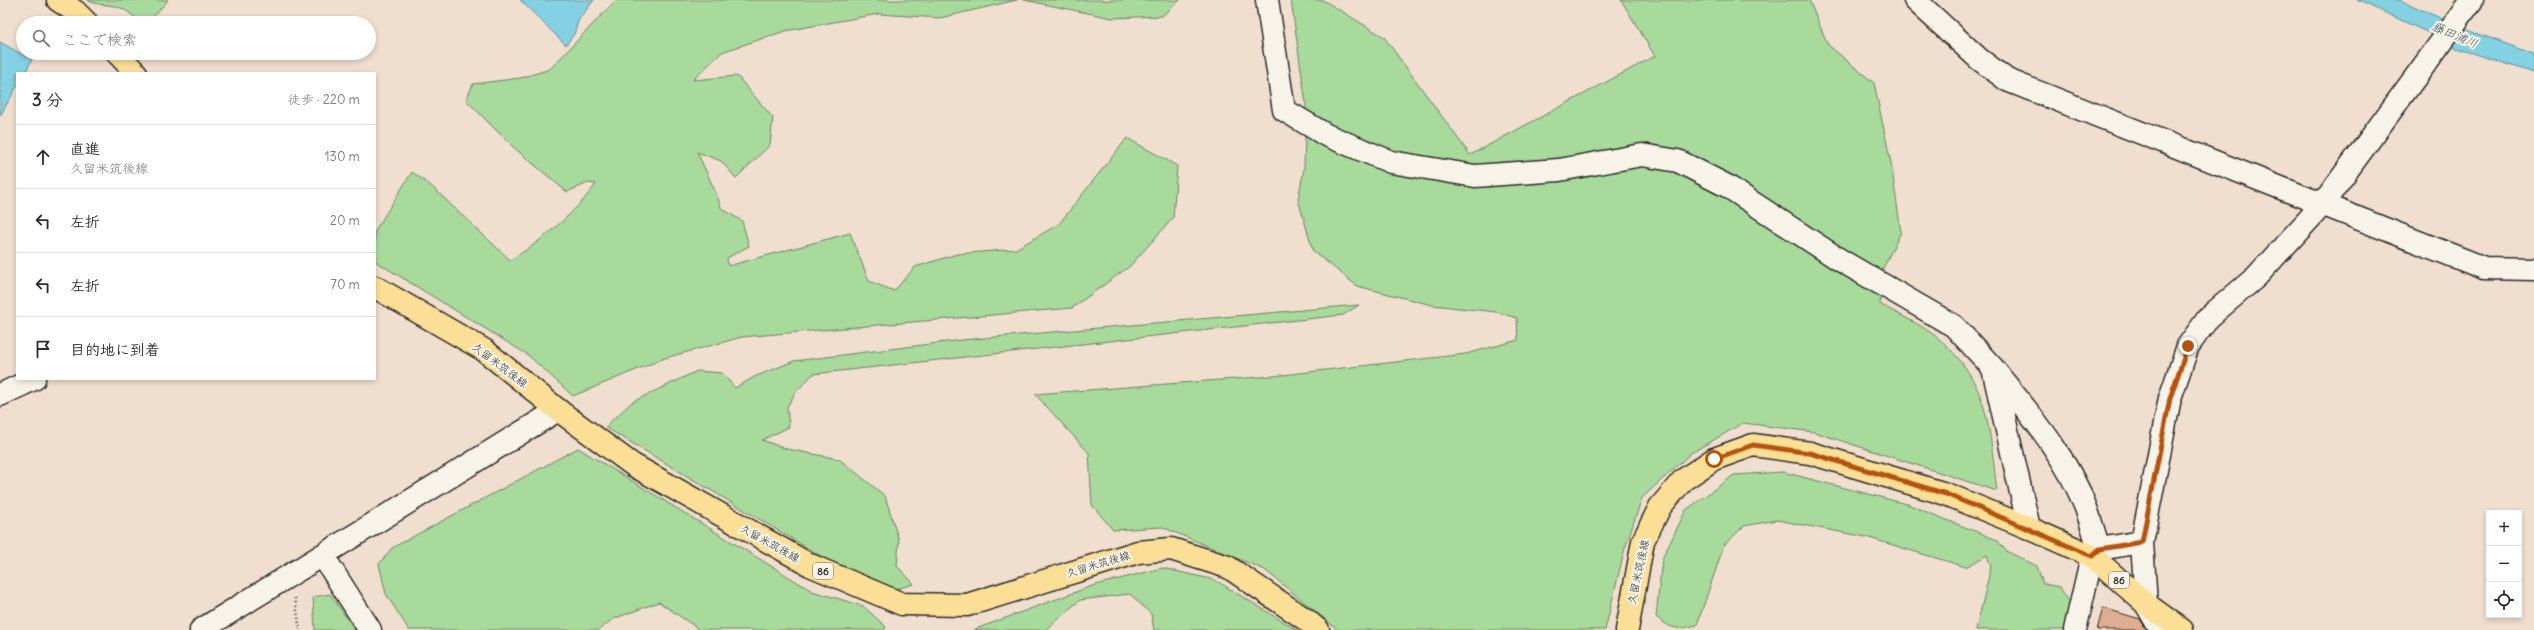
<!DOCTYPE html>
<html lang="ja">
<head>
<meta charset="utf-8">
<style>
  body { margin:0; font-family:Delius,"Klee One",sans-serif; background:#f7f7f7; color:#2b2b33 }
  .controls { position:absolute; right:12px; bottom:12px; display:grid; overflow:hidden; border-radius:0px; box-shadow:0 2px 6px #0003 }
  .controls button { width:36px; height:36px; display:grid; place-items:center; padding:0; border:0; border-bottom:1px solid #e1e1e2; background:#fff; color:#2b2b33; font:20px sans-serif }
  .stop { position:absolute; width:12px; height:12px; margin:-9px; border:3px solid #b45309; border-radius:50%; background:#fff }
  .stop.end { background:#b45309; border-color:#fff; box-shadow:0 1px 4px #0008 }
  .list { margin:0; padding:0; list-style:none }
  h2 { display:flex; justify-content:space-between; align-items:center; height:52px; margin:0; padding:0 16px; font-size:17px }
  h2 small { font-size:13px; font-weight:400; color:#7c7c81 }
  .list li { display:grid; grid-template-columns:26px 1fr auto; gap:12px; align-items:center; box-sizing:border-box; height:64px; padding:0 16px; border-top:1px solid #e1e1e2 }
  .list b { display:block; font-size:15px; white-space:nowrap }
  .list p { margin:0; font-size:13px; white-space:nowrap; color:#7c7c81 }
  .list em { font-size:13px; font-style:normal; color:#7c7c81 }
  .icon { flex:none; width:22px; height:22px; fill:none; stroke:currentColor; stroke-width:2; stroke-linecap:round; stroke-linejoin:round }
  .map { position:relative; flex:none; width:2534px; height:630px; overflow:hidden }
  .search { position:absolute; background:#fff; box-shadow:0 2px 6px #0003; left:16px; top:16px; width:360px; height:44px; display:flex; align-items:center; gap:10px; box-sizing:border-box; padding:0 14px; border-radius:22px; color:#7c7c81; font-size:15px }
  .panel { position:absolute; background:#fff; box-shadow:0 2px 6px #0003; left:16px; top:72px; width:360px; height:308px; border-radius:0px }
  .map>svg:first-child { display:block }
  .green { fill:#a8da9c; stroke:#6a8264 }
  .water { fill:#84d1e3; stroke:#608f99 }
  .building { fill:#dfae91; stroke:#2b2b2b }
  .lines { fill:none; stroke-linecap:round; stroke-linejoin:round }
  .minor-casing { stroke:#2b2b2b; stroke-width:25 }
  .major-casing { stroke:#2b2b2b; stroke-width:25 }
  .path { stroke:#2b2b2b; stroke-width:2.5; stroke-dasharray:1 3; stroke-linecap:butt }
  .minor { stroke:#f7f3e8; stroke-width:22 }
  .major { stroke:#fbdf96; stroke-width:22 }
  .route { stroke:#b45309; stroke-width:5 }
  .labels { text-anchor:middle; stroke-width:4; stroke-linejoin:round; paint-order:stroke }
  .shield { fill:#f7f3e8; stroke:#686764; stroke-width:1 }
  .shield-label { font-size:10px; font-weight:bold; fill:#2b2b2b }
  .street-label { font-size:11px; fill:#2b2b2b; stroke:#f7f3e8 }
  .water-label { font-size:12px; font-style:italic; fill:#415459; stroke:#f7f3e8 }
</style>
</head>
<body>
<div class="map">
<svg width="2534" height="630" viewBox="0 0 2534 630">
  <rect width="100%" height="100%" fill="#f0dece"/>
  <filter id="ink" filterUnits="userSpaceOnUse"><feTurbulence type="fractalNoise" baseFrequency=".025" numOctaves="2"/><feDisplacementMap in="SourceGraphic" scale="8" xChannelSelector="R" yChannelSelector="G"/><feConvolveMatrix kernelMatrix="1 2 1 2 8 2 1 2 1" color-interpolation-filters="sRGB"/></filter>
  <g filter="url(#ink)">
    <path class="green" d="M 87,0 L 168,0 L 148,23 C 138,23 132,13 123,9 C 112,3 99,7 87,0 Z
      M 616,0 L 1017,0 L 940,18 L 878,14 L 785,31 L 722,52 L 693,80 L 737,76 L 773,118 L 770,145 L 736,178 L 721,161 L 697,152 L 717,195 L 721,208 L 742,221 L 749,246 L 727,258 L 728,266 L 850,233 L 869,281 L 894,291 L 915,267 L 957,254 L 1016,249 L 1059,224 L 1127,138 L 1177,166 L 1173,218 L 1130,266 L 1072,308 L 742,337 L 665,358 L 573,396 L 528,355 L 375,261 L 375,231 L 412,172 L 430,185 L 510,260 C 540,243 576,212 596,184 L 588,183 L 567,192 L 512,146 L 466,100 L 473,84 L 521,78 L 550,69 Z
      M 1024,0 L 1180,0 L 1162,16 L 1112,18 Z
      M 1291,0 L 1323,0 L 1384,37 L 1470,155 L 1655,56 L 1621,0 L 1809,0 L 1828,45 L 1874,83 L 1891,163 L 1901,232 L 1883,268 L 1880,304 C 1899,315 1921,324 1938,338 C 1990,382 1989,429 1997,491 L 1814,432 L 1743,423 L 1691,453 L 1642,498 L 1625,548 L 1605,630 L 1338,630 L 1265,570 L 1162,527 L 1113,530 L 1092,505 L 1089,453 L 1035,394 L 1273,376 L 1466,354 L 1518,340 L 1517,318 L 1496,312 L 1432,305 L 1357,286 L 1313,251 L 1298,199 L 1304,169 L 1306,104 Z
      M 1359,305 L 1343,315 L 813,374 L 795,393 L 787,407 L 789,427 L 762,440 L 787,449 L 839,459 L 885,496 L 899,541 L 897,566 L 914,584 L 896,589 L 861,580 L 605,427 L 632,402 L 697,371 L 722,373 L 735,388 L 754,377 L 794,361 L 962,340 Z
      M 578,448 L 812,591 L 863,606 L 886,627 L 884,630 L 700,630 L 659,602 L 613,619 L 599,630 L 409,630 L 386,594 L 379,564 L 392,548 Z
      M 1783,472 L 1907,504 L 1997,540 L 2006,551 L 2037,566 L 2043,584 L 2060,587 L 2070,606 L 2064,630 L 1976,630 L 1991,567 L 1987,555 L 1966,567 L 1866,537 L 1777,520 L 1744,526 L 1724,545 L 1697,625 C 1676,630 1673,630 1656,617 L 1662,559 L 1686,510 L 1734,475 Z
      M 1162,568 L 1215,580 L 1297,630 L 1154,630 L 1151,614 L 1130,594 L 1080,600 L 1045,630 L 973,630 L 1092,586 Z
      M 330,594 L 355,630 L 315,630 L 313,597 Z"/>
    <path class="water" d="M 520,0 L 594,0 L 579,19 L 574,34 L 566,45 Z
      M 2357,0 L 2400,0 L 2465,29 L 2534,54 L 2534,73 L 2456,48 L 2453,44 Z
      M 0,42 L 32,60 L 25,73 L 17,73 L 17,86 L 0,116 Z"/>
    <path class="building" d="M 2103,608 L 2140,619 L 2147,630 L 2097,630 Z"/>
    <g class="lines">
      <g class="minor-casing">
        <path id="minor" d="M 1267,0 L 1284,110 L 1326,135 L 1391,162 L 1475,176 L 1559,170 L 1642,155 L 1678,161 L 1727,186 L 1840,260 L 1954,326 L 1993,368 L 2029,528
          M 1915,0 L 1979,59 L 2007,80 L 2484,268 L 2534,269
          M 1996,372 C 2030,414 2067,457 2086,508 C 2091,522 2095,536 2099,549
          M 0,395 L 34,379
          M 323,556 L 370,630
          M 201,630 L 558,410
          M 2075,630 L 2092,556 L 2099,549 L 2142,542
          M 2161,630 L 2146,604 L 2142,542 L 2170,398 L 2188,346 L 2209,317 L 2256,277 L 2321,206 L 2472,0"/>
      </g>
      <g class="major-casing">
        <path id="major" d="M 58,0 L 76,12 L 87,23
          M 117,53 L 136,73
          M 375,287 L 484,350 L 558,410 L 633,465 L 810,565 L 902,604 L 967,605 L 1138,552 L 1171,549 L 1228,567 L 1305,619 L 1318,630
          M 1627,630 L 1643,541 L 1660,507 L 1683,480 L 1714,459 L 1753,445 L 1810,453 L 1946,494 L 2029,528 L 2092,556 L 2146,604 L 2182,630"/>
      </g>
      <path class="path" d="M 295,598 L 300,630"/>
      <use href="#minor" class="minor"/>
      <use href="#major" class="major"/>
    </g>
  </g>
  <g class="lines" filter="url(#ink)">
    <path class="route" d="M 1714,459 L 1753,445 L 1810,453 L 1946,494 L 2092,556 L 2100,549 L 2142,542 L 2170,398 L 2188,346"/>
  </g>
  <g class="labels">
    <g class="shield">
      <rect x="813" y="563" width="20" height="16" rx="3"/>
      <rect x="2109" y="572" width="20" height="16" rx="3"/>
    </g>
    <g class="shield-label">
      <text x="823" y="575">86</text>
      <text x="2119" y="584">86</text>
    </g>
    <g class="street-label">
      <text transform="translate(500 365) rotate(37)" y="4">久留米筑後線</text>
      <text transform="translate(770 543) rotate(29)" y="4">久留米筑後線</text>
      <text transform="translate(1098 564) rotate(-17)" y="4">久留米筑後線</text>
      <text transform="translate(1638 572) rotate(-78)" y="4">久留米筑後線</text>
    </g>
    <g class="water-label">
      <text transform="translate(2455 35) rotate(23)" y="4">藤田浦川</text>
    </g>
  </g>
</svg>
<div class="controls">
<button>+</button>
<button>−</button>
<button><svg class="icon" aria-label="locate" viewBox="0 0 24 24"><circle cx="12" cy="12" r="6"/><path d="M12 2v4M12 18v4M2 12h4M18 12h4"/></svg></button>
</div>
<div class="stop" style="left:1714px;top:459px"></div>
<div class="stop end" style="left:2188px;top:346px"></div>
<div class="search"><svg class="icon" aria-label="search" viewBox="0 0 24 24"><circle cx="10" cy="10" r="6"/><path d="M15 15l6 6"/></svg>ここで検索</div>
<section class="panel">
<h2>3 分<small>徒歩 · 220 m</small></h2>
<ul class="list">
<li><svg class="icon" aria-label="ahead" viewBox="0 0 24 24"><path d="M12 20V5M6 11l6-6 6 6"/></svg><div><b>直進</b><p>久留米筑後線</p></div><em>130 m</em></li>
<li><svg class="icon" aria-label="left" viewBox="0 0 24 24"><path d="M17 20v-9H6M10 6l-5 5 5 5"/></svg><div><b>左折</b></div><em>20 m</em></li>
<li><svg class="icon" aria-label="left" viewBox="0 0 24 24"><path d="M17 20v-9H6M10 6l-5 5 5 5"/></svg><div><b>左折</b></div><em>70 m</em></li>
<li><svg class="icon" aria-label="arrive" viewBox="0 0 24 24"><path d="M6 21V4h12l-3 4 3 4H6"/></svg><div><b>目的地に到着</b></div></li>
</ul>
</section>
</div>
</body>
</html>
